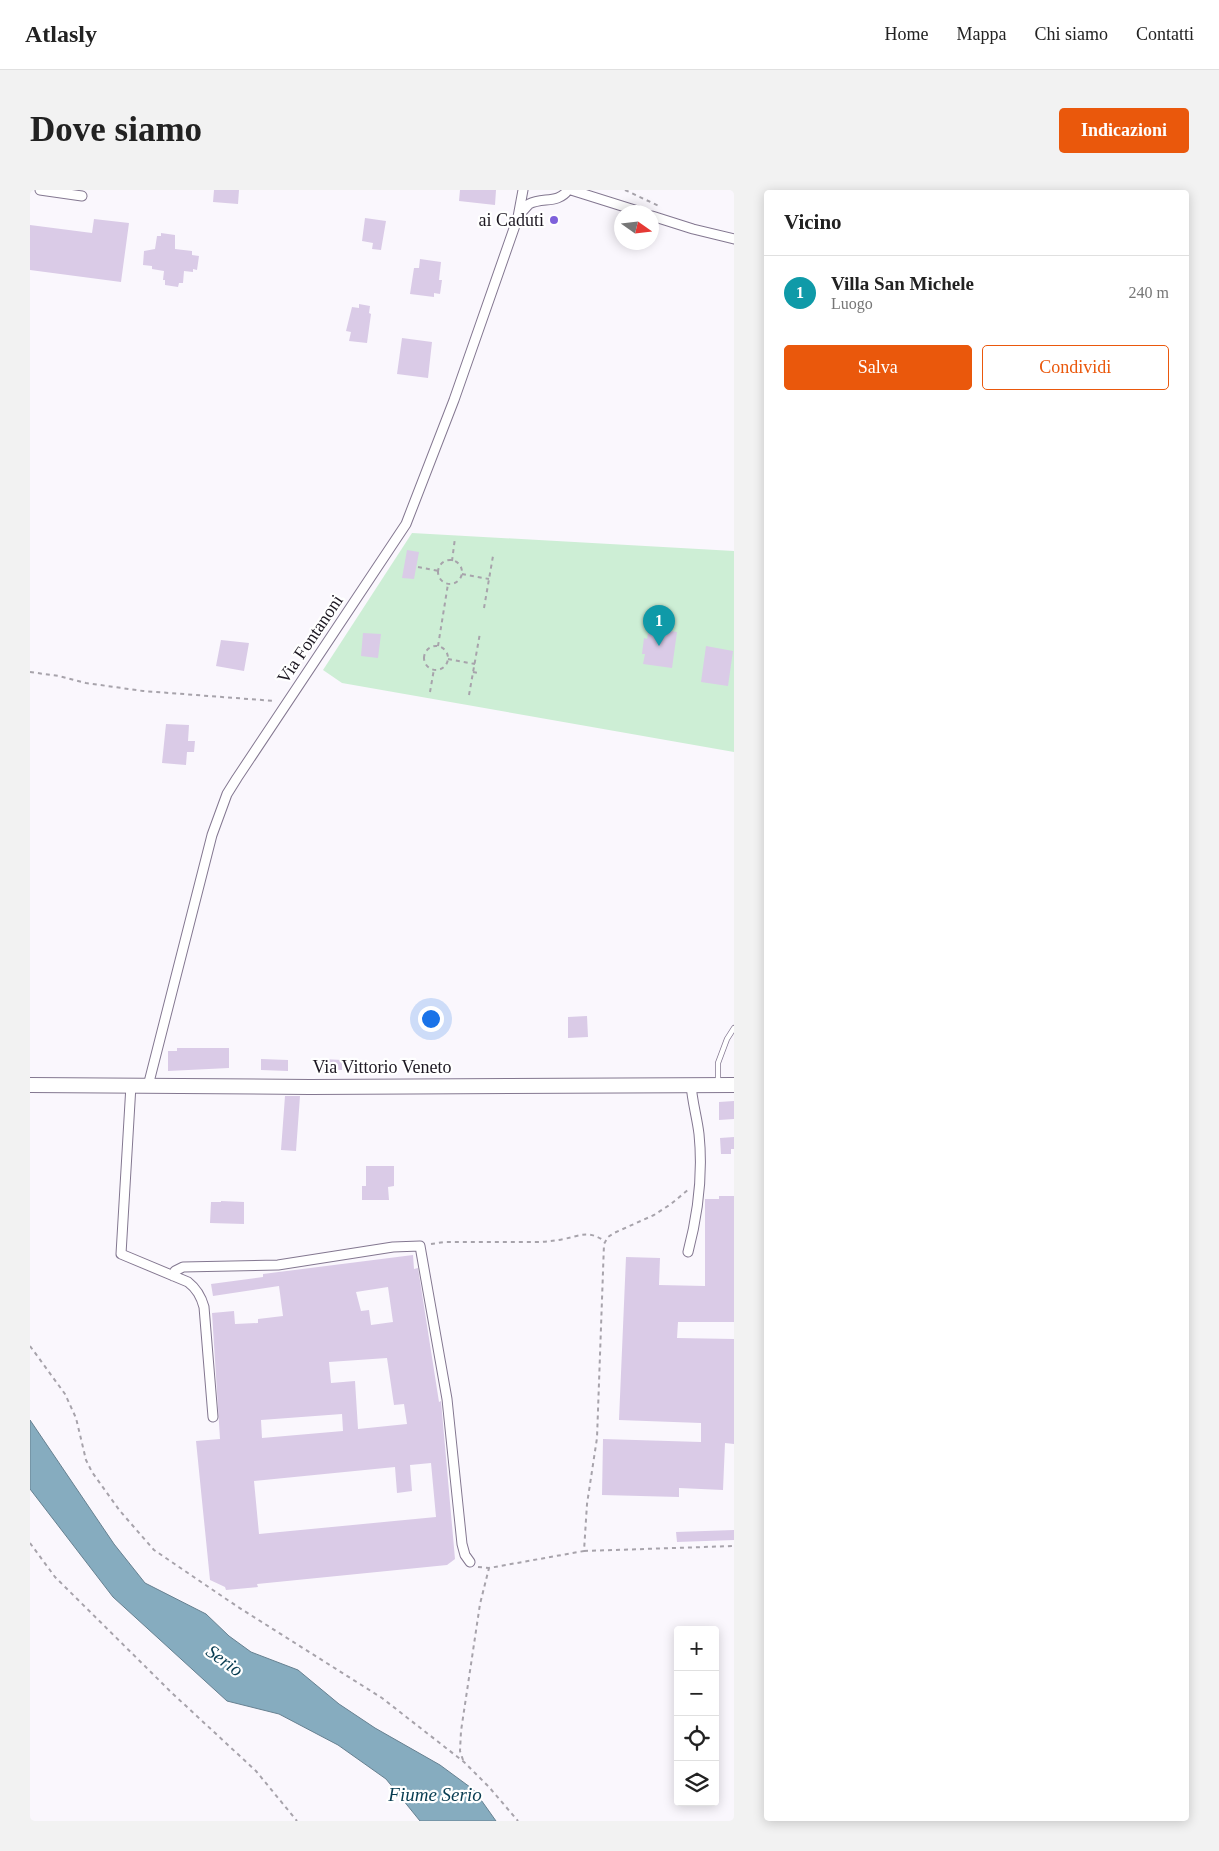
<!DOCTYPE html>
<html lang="it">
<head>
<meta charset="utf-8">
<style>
  body { margin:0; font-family:Georgia,serif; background:#f2f2f2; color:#222 }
  .controls { position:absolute; right:15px; bottom:15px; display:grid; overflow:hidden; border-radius:5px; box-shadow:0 2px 12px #0003 }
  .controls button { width:45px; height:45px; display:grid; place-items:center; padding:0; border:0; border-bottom:1px solid #e0e0e0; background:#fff; color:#222; font:25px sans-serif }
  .compass { position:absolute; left:584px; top:15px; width:45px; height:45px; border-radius:50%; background:#fff; box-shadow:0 2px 12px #0003; rotate:104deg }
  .you { position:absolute; left:400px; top:828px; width:18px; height:18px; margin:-12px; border:4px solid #fff; border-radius:50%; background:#1a73e8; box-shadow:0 0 0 8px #1a73e833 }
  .badge { display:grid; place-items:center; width:32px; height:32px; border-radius:50%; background:#ea580c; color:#fff; font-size:16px; font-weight:700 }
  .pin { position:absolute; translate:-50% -41px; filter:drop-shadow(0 1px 2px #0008) }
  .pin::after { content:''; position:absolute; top:26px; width:18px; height:15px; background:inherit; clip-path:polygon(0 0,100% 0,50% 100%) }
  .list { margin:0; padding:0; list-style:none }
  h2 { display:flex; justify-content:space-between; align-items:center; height:65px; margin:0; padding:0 20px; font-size:21px }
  h2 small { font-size:16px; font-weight:400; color:#767676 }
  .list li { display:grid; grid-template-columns:32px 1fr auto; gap:15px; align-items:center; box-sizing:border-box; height:75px; padding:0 20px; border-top:1px solid #e0e0e0 }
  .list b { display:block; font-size:19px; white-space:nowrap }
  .list p { margin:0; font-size:16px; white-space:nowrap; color:#767676 }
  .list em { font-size:16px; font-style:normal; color:#767676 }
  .actions { display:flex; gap:10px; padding:15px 20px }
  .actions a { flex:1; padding:11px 0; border:1px solid #ea580c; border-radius:5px; text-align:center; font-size:18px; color:#ea580c }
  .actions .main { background:#ea580c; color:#fff }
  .icon { flex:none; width:28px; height:28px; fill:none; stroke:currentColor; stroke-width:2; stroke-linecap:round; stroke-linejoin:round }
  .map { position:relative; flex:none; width:704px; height:1631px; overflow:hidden; border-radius:5px }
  header { display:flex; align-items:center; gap:30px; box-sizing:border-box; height:70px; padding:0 25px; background:#fff; border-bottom:1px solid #e0e0e0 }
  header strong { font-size:24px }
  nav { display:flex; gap:28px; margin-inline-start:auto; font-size:18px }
  .intro { display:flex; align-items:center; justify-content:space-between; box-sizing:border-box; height:120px; padding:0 30px }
  h1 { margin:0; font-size:35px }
  .button { padding:12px 22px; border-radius:5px; background:#ea580c; color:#fff; font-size:18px; font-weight:700 }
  main { display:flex; gap:30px; padding:0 30px }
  aside { flex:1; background:#fff; border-radius:5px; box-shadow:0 2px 12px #0003 }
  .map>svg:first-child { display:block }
  .green { fill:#cdeed5 }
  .water { fill:#86acbf; stroke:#668090 }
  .building { fill:#dacbe7; fill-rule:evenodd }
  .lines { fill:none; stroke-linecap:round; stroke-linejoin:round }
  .lane-casing { stroke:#837790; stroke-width:6 }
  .street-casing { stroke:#837790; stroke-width:11 }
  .secondary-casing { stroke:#837790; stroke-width:16 }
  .path { stroke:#a7a3ab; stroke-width:2; stroke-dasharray:4 4; stroke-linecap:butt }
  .lane { stroke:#fff; stroke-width:4.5 }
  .street { stroke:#fff; stroke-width:9 }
  .secondary { stroke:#fff; stroke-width:14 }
  .poi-dot { fill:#7e61db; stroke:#fff; stroke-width:2 }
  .labels { text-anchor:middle; stroke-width:4.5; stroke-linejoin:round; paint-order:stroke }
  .poi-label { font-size:18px; fill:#1d1822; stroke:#fff; text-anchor:end }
  .street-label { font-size:18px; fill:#1d1822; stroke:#fff }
  .water-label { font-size:19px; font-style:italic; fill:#073c51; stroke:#fff }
</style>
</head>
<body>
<header>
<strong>Atlasly</strong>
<nav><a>Home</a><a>Mappa</a><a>Chi siamo</a><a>Contatti</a></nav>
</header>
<div class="intro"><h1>Dove siamo</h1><a class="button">Indicazioni</a></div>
<main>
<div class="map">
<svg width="704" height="1631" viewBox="0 0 704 1631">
  <rect width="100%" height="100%" fill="#faf7fd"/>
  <path class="green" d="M 382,343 L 704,361 L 704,562 L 312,493 L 293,480 Z"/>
  <path class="water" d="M 0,1230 L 84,1354 L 115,1393 L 176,1424 L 199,1446 L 221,1462 L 268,1480 L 309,1514 L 345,1538 L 410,1575 L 444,1600 L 466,1631 L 390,1631 L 356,1589 L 308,1555 L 249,1524 L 197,1511 L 83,1407 L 0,1299 Z"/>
  <path class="building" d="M 184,0 L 209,0 L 208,14 L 183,12 Z
    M 430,0 L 466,0 L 465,15 L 429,11 Z
    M 335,28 L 356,31 L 351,60 L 342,59 L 343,53 L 332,51 Z
    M 64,29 L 99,33 L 91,92 L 0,80 L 0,35 L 62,43 Z
    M 131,43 L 145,45 L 145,59 L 162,61 L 162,65 L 169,66 L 167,80 L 163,79 L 163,82 L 154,81 L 153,93 L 149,93 L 148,97 L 135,95 L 135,90 L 133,90 L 134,81 L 122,79 L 122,76 L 113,75 L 114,61 L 125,59 L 127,46 L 131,46 Z
    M 390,69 L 411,72 L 409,90 L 412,90 L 410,104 L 404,103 L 404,107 L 380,104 L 384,78 L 389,78 Z
    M 329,114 L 340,116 L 339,123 L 341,124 L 337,153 L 319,151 L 321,142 L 316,141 L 322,117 L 329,118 Z
    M 372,148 L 402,152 L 398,188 L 367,184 Z
    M 377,360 L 389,362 L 384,389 L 372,388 Z
    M 619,438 L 647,442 L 642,478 L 613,474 L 615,464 L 612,464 L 614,448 L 617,449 Z
    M 333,443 L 351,444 L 348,468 L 331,466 Z
    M 191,450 L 219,453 L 214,481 L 186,476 Z
    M 676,456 L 703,461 L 698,496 L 671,492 Z
    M 136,534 L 159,535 L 158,551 L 165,551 L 164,562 L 157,562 L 156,575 L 132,573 Z
    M 557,826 L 558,847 L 538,848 L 538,827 Z
    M 147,858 L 199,858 L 199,878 L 138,881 L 138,861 L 147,861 Z
    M 231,869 L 258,870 L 258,881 L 231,880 Z
    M 291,869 L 312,870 L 312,880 L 291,879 Z
    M 255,906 L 270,906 L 266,961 L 251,960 Z
    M 704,911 L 704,929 L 689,930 L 689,912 Z
    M 704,947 L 704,959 L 701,959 L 701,964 L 691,964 L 690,948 Z
    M 336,976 L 364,976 L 364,996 L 358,997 L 359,1010 L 332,1010 L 332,996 L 336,996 Z
    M 689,1006 L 704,1006 L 704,1132 L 648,1132 L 647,1148 L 704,1149 L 704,1254 L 695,1253 L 693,1300 L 649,1298 L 649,1307 L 572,1305 L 573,1249 L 671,1252 L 671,1233 L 589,1230 L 596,1067 L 630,1068 L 629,1095 L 675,1096 L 675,1009 L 689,1009 Z
    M 191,1011 L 214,1012 L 214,1034 L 180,1033 L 181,1012 L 191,1012 Z
    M 383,1065 L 384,1079 L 388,1078 L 409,1212 L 411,1211 L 425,1369 L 417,1375 L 227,1394 L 228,1397 L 196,1400 L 195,1397 L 180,1390 L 166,1251 L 190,1249 L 182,1123 L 204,1121 L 205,1134 L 228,1133 L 228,1129 L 253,1126 L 249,1096 L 183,1106 L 181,1094 L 233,1087 L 233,1084 ZM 358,1097 L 363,1132 L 341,1135 L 339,1120 L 331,1121 L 326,1102 ZM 357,1168 L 364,1215 L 374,1214 L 377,1234 L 328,1239 L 325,1191 L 301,1193 L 299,1172 ZM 312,1224 L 313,1241 L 232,1248 L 231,1230 ZM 401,1273 L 406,1327 L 229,1344 L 224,1291 L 365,1277 L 367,1303 L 382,1301 L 380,1275 Z
    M 704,1340 L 704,1350 L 647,1352 L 646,1342 Z"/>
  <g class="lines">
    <g class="lane-casing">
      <path id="lane" d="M 688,894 L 688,873 L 697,849 L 704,838"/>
    </g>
    <g class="street-casing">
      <path id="street" d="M 10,0 L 52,6
        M 541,0 L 611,22
        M 490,24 L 499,14 C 513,7 528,14 538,0
        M 622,26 L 663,39 L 704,49
        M 101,895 L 91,1064 L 158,1092 C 167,1099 171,1106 174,1117 L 183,1227
        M 118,896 L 182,645 L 197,604 L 207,588 L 376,334 L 424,210 L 488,27 L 493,0
        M 658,1062 C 668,1024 673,983 669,944 C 667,927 662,911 661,894
        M 143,1086 L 145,1081 L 153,1077 L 248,1075 L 363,1057 L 390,1056 L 417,1209 L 432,1354 L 435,1365 L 440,1372"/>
    </g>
    <g class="secondary-casing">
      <path id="secondary" d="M 0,895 L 280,897 L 704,895"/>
    </g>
    <path class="path" d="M 595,0 L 631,17
      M408 382a12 12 0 1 1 24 0a12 12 0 1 1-24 0Z
      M 422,371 L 425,348
      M 388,377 L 409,381
      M 432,384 L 459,389
      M 454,418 L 463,366
      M 408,456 L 418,394
      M394 468a12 12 0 1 1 24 0a12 12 0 1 1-24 0Z
      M 418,469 L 445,474
      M 0,482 L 29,486 L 56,493 L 113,501 L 245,511
      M 443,482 L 448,483
      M 400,502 L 404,479
      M 439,505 L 450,443
      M 401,1054 L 414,1052 L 505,1052 C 515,1052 524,1051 534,1049 C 552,1045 559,1040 576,1052
      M 0,1156 L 35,1204 L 46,1228 L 56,1270 L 62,1282 L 90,1321 L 124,1360 L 208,1417 L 352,1508 L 434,1572 L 459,1597 L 488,1631
      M 0,1353 L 25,1387 L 142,1503 L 226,1581 L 267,1631
      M 554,1361 L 704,1356
      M 448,1377 L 459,1378 L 554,1361 L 557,1314 L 567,1248 L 574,1054 L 578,1047 L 584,1043 L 624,1025 L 641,1014 L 659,999
      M 433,1570 L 430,1561 L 431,1541 L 450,1414 L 459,1378"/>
    <use href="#lane" class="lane"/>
    <use href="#street" class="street"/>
    <use href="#secondary" class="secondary"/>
  </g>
  <circle class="poi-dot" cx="524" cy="30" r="5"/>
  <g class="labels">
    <g class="poi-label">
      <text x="514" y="36">ai Caduti</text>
    </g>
    <g class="street-label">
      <text transform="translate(280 449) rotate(-56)" y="6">Via Fontanoni</text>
      <text x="352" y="883">Via Vittorio Veneto</text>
    </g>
    <g class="water-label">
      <text transform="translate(195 1470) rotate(36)" y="7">Serio</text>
      <text x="405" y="1611">Fiume Serio</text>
    </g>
  </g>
</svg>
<div class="controls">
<button>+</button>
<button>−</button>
<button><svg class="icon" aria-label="locate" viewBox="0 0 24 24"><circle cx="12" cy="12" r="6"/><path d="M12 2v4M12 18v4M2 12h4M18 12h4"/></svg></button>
<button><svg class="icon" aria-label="layers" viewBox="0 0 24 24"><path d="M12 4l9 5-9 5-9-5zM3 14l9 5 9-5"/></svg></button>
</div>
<svg class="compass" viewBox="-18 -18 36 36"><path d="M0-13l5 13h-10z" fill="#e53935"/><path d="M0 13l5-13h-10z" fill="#767676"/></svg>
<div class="you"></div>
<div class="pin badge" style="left:629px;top:456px;background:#0f9aa8">1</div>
</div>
<aside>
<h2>Vicino<small></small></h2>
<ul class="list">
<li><span class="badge" style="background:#0f9aa8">1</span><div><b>Villa San Michele</b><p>Luogo</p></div><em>240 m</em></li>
</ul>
<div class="actions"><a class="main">Salva</a><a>Condividi</a></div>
</aside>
</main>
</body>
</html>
